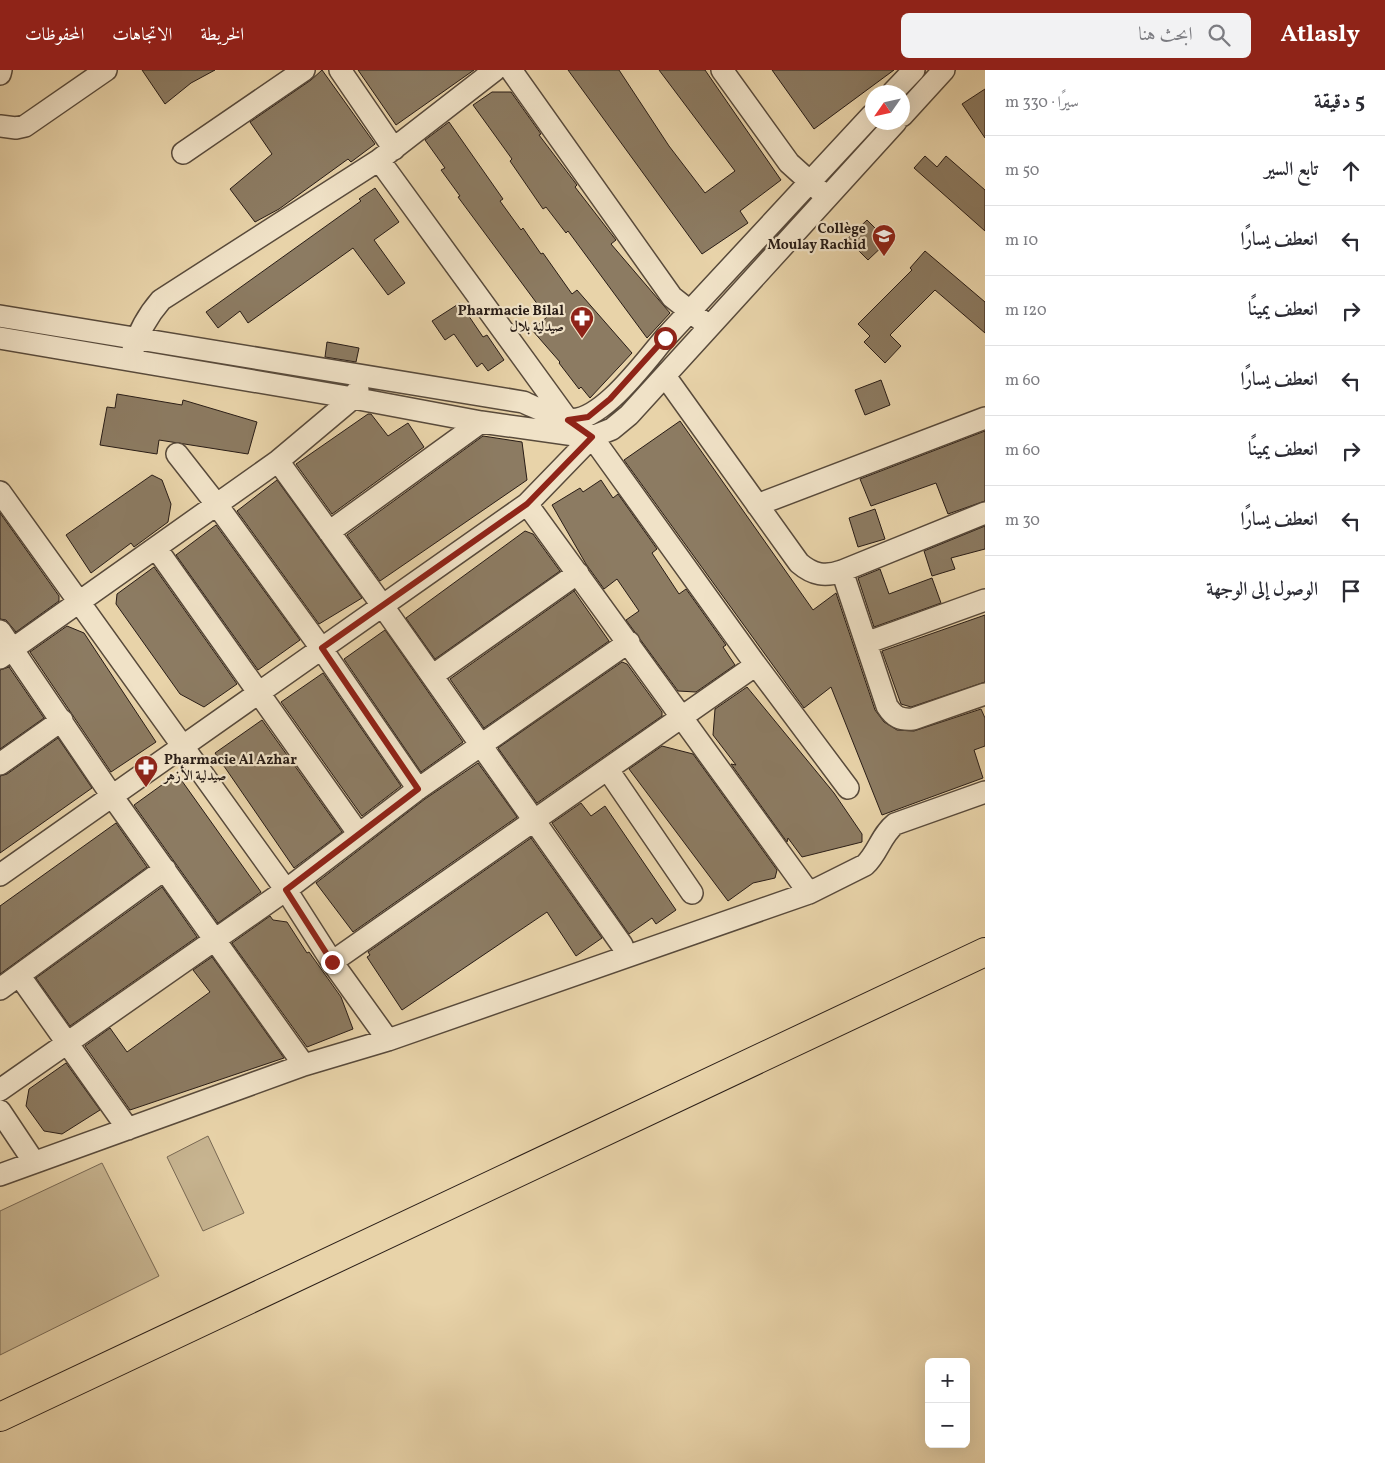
<!DOCTYPE html>
<html lang="ar">
<head>
<meta charset="utf-8">
<style>
  body { margin:0; font-family:Vollkorn,Amiri,serif; background:#f2f2f3; color:#2b2b33; direction:rtl }
  .controls { position:absolute; right:15px; bottom:15px; display:grid; overflow:hidden; border-radius:8px; box-shadow:0 5px 20px #0002 }
  .controls button { width:45px; height:45px; display:grid; place-items:center; padding:0; border:0; border-bottom:1px solid #e1e1e2; background:#fff; color:#2b2b33; font:25px sans-serif }
  .compass { position:absolute; left:865px; top:15px; width:45px; height:45px; border-radius:50%; background:#fff; box-shadow:0 5px 20px #0002; rotate:236deg }
  .stop { position:absolute; width:15px; height:15px; margin:-11px; border:4px solid #8f2418; border-radius:50%; background:#fff }
  .stop.end { background:#8f2418; border-color:#fff; box-shadow:0 1px 5px #0008 }
  .list { margin:0; padding:0; list-style:none }
  h2 { display:flex; justify-content:space-between; align-items:center; height:65px; margin:0; padding:0 20px; font-size:21px }
  h2 small { font-size:16px; font-weight:400; color:#7c7c81 }
  .list li { display:grid; grid-template-columns:32px 1fr auto; gap:15px; align-items:center; box-sizing:border-box; height:70px; padding:0 20px; border-top:1px solid #e1e1e2 }
  .list b { display:block; font-size:19px; white-space:nowrap }
  .list em { font-size:16px; font-style:normal; color:#7c7c81 }
  .icon { flex:none; width:28px; height:28px; fill:none; stroke:currentColor; stroke-width:2; stroke-linecap:round; stroke-linejoin:round }
  .map { position:relative; flex:none; width:985px; height:1393px; overflow:hidden; direction:ltr }
  header { display:flex; align-items:center; gap:30px; box-sizing:border-box; height:70px; padding:0 25px; background:#8f2418; color:#fff }
  header strong { font-size:24px }
  nav { display:flex; gap:28px; margin-inline-start:auto; font-size:18px }
  .search { width:350px; height:45px; background:#f2f2f3; display:flex; align-items:center; gap:12px; box-sizing:border-box; padding:0 18px; border-radius:8px; color:#7c7c81; font-size:19px }
  main { display:flex }
  aside { flex:1; background:#fff }
  .map>svg:first-child { display:block }
  .green { fill:#c7b490; stroke:#786853 }
  .building { fill:#8c7b62; stroke:#281c16 }
  .lines { fill:none; stroke-linecap:round; stroke-linejoin:round }
  .minor-casing { stroke:#584a3b; stroke-width:24 }
  .major-casing { stroke:#281c16; stroke-width:30 }
  .minor { stroke:#f0e2c7; stroke-width:21 }
  .major { stroke:#e8d3a9; stroke-width:28 }
  .route { stroke:#8f2418; stroke-width:6 }
  .labels { text-anchor:middle; stroke-width:4.5; stroke-linejoin:round; paint-order:stroke }
  .poi-label { font-size:14px; font-weight:bold; fill:#281c16; stroke:#f0e2c7; text-anchor:end }
</style>
</head>
<body>
<header>
<strong>Atlasly</strong>
<div class="search"><svg class="icon" aria-label="search" viewBox="0 0 24 24"><circle cx="10" cy="10" r="6"/><path d="M15 15l6 6"/></svg>ابحث هنا</div>
<nav><a>الخريطة</a><a>الاتجاهات</a><a>المحفوظات</a></nav>
</header>
<main>
<aside>
<h2>5 دقيقة<small>سيرًا · 330 m</small></h2>
<ul class="list">
<li><svg class="icon" aria-label="ahead" viewBox="0 0 24 24"><path d="M12 20V5M6 11l6-6 6 6"/></svg><div><b>تابع السير</b></div><em>50 m</em></li>
<li><svg class="icon" aria-label="left" viewBox="0 0 24 24"><path d="M17 20v-9H6M10 6l-5 5 5 5"/></svg><div><b>انعطف يسارًا</b></div><em>10 m</em></li>
<li><svg class="icon" aria-label="right" viewBox="0 0 24 24"><path d="M7 20v-9h11M14 6l5 5-5 5"/></svg><div><b>انعطف يمينًا</b></div><em>120 m</em></li>
<li><svg class="icon" aria-label="left" viewBox="0 0 24 24"><path d="M17 20v-9H6M10 6l-5 5 5 5"/></svg><div><b>انعطف يسارًا</b></div><em>60 m</em></li>
<li><svg class="icon" aria-label="right" viewBox="0 0 24 24"><path d="M7 20v-9h11M14 6l5 5-5 5"/></svg><div><b>انعطف يمينًا</b></div><em>60 m</em></li>
<li><svg class="icon" aria-label="left" viewBox="0 0 24 24"><path d="M17 20v-9H6M10 6l-5 5 5 5"/></svg><div><b>انعطف يسارًا</b></div><em>30 m</em></li>
<li><svg class="icon" aria-label="arrive" viewBox="0 0 24 24"><path d="M6 21V4h12l-3 4 3 4H6"/></svg><div><b>الوصول إلى الوجهة</b></div></li>
</ul>
</aside>
<div class="map">
<svg width="985" height="1393" viewBox="0 0 985 1393">
  <rect width="100%" height="100%" fill="#e8d3a9"/>
  <filter id="stains"><feTurbulence type="fractalNoise" baseFrequency=".004" numOctaves="4"/><feColorMatrix values="0 0 0 0 .2 0 0 0 0 .09 0 0 0 0 .02 0 0 0 .5 -.17"/></filter>
  <radialGradient id="worn" r=".72"><stop offset=".6" stop-color="#630" stop-opacity="0"/><stop offset="1" stop-color="#630" stop-opacity=".3"/></radialGradient>
  <path class="green" d="M 208,1066 L 244,1143 L 203,1161 L 167,1087 Z
    M 102,1093 L 159,1206 L 0,1285 L 0,1141 Z"/>
  <path class="building" d="M 142,0 L 215,0 L 191,13 L 165,34 Z
    M 322,0 L 375,74 L 351,92 L 348,89 L 279,139 L 255,152 L 230,119 L 272,84 L 250,52 L 311,10 Z
    M 358,0 L 474,0 L 396,55 Z
    M 568,0 L 619,0 L 669,76 L 705,123 L 735,101 L 659,0 L 705,0 L 781,110 L 740,141 L 748,153 L 702,184 Z
    M 772,0 L 894,0 L 814,59 Z
    M 985,19 L 985,68 L 962,34 Z
    M 492,22 L 511,22 L 541,64 L 539,65 L 577,115 L 575,117 L 616,170 L 611,174 L 670,243 L 647,268 L 568,161 L 566,163 L 546,137 L 543,139 L 510,91 L 512,89 L 473,35 Z
    M 449,52 L 503,129 L 500,131 L 521,160 L 523,158 L 541,184 L 543,183 L 572,224 L 577,220 L 632,283 L 590,328 L 581,317 L 579,319 L 559,293 L 560,292 L 532,260 L 547,247 L 458,127 L 460,126 L 441,100 L 445,98 L 425,70 Z
    M 925,86 L 937,97 L 946,86 L 985,120 L 985,161 L 914,98 Z
    M 375,118 L 399,152 L 374,170 L 405,213 L 388,225 L 353,178 L 248,253 L 240,241 L 218,258 L 206,242 L 361,131 L 359,129 Z
    M 867,150 L 888,171 L 868,190 L 847,169 Z
    M 925,181 L 985,232 L 985,263 L 935,220 L 890,265 L 901,276 L 885,293 L 864,272 L 870,266 L 858,254 L 912,200 L 910,198 Z
    M 460,233 L 483,267 L 487,265 L 504,290 L 488,301 L 482,293 L 477,297 L 454,264 L 445,270 L 432,251 Z
    M 327,272 L 359,278 L 356,292 L 325,287 Z
    M 881,310 L 890,335 L 865,345 L 855,320 Z
    M 117,324 L 182,335 L 183,330 L 257,352 L 248,384 L 159,370 L 157,384 L 100,375 L 107,337 L 115,338 Z
    M 368,344 L 371,344 L 388,366 L 408,353 L 424,377 L 332,444 L 296,394 Z
    M 680,351 L 813,540 L 836,523 L 875,640 L 884,652 L 897,660 L 914,661 L 981,639 L 985,648 L 985,676 L 974,680 L 983,708 L 882,745 L 831,617 L 804,638 L 624,390 Z
    M 985,361 L 985,431 L 948,444 L 936,413 L 871,436 L 860,409 Z
    M 483,366 L 522,372 L 527,410 L 380,511 L 347,465 Z
    M 152,405 L 162,410 L 171,434 L 168,452 L 134,477 L 131,473 L 91,503 L 66,465 Z
    M 277,410 L 362,528 L 319,554 L 237,441 Z
    M 601,410 L 613,428 L 618,424 L 657,479 L 652,483 L 679,524 L 686,519 L 726,575 L 723,577 L 735,595 L 696,622 L 678,621 L 626,550 L 639,541 L 617,509 L 604,519 L 586,494 L 552,435 L 580,418 L 583,422 Z
    M 875,439 L 885,469 L 858,477 L 849,448 Z
    M 0,443 L 59,526 L 59,531 L 16,562 L 6,550 L 0,549 Z
    M 216,455 L 300,570 L 258,600 L 176,485 Z
    M 985,456 L 985,479 L 951,488 L 955,499 L 932,506 L 924,481 Z
    M 525,461 L 533,464 L 560,501 L 435,589 L 406,548 Z
    M 154,497 L 237,614 L 204,637 L 180,624 L 116,534 L 117,524 Z
    M 880,499 L 889,524 L 932,508 L 941,533 L 874,557 L 858,508 Z
    M 574,521 L 609,571 L 484,658 L 450,609 Z
    M 985,545 L 985,612 L 911,637 L 901,634 L 882,581 Z
    M 67,556 L 84,563 L 156,672 L 111,702 L 30,582 Z
    M 385,560 L 463,672 L 421,702 L 344,589 Z
    M 622,592 L 627,594 L 662,642 L 662,646 L 537,733 L 498,678 Z
    M 9,597 L 44,648 L 0,679 L 0,600 Z
    M 323,603 L 401,716 L 362,746 L 281,632 Z
    M 747,617 L 834,723 L 862,764 L 862,772 L 802,787 L 788,768 L 787,772 L 731,694 L 736,695 L 713,665 L 715,639 Z
    M 262,650 L 342,762 L 294,798 L 215,683 Z
    M 58,668 L 92,718 L 0,783 L 0,706 L 7,704 Z
    M 662,676 L 693,684 L 777,800 L 775,808 L 753,813 L 728,831 L 629,699 Z
    M 478,693 L 517,747 L 353,862 L 316,813 L 425,729 Z
    M 177,704 L 261,822 L 218,853 L 134,735 Z
    M 581,733 L 591,746 L 605,736 L 676,840 L 656,854 L 652,848 L 629,864 L 552,753 Z
    M 116,753 L 147,797 L 0,904 L 0,836 Z
    M 531,768 L 602,868 L 576,886 L 547,842 L 402,940 L 367,887 L 370,885 L 368,882 Z
    M 162,817 L 197,867 L 70,956 L 36,908 Z
    M 270,846 L 273,850 L 287,852 L 307,883 L 309,882 L 341,927 L 353,959 L 307,977 L 232,873 Z
    M 212,887 L 284,988 L 130,1040 L 85,976 L 110,958 L 127,982 L 210,922 L 193,900 Z
    M 66,993 L 100,1040 L 62,1064 L 44,1061 L 26,1036 L 29,1019 Z"/>
  <g class="lines">
    <g class="minor-casing">
      <path id="minor" d="M 340,0 L 394,79
        M 511,0 L 672,227 L 701,250
        M 722,0 L 789,93 L 820,121
        M 0,4 L 1,0
        M 893,22 L 914,0
        M 902,46 L 944,0
        M 0,56 L 16,58 L 25,56 L 106,0
        M 183,83 L 304,0
        M 379,90 L 568,350 L 592,367 L 756,595 L 848,718
        M 0,246 L 523,332 C 537,338 552,346 567,349 C 599,356 646,290 665,268 L 872,45
        M 0,268 L 353,328 L 481,352 L 589,367
        M 132,283 C 138,263 147,246 161,230 L 379,90 L 495,0
        M 665,306 L 799,493 C 813,505 825,507 842,501 L 985,443
        M 177,384 L 217,435 L 321,578 L 418,719
        M 278,391 L 382,535 L 622,875
        M 0,422 L 286,820 L 332,892 L 388,970
        M 527,434 L 809,823
        M 757,435 L 985,348
        M 329,462 L 481,352
        M 156,478 L 358,763
        M 842,501 L 887,636 C 894,647 900,650 913,649 L 985,624
        M 0,561 L 112,726 L 304,995
        M 866,573 L 985,530
        M 0,588 L 278,391 L 353,328 L 358,320
        M 432,606 L 578,503
        M 0,694 L 62,650
        M 608,700 L 692,823
        M 0,805 L 527,434 L 592,367 L 612,359 L 629,345 L 896,52
        M 332,892 L 756,595
        M 19,905 L 128,1059
        M 0,919 L 165,799
        M 0,1020 L 286,820 L 418,719 L 629,572
        M 0,1041 L 34,1092
        M 0,1105 L 304,995 L 388,970 L 809,823 L 865,795 C 878,783 881,765 895,754 L 985,722"/>
    </g>
    <g class="major-casing">
      <path id="major" d="M 0,1347 L 985,882"/>
    </g>
    <use href="#minor" class="minor"/>
    <use href="#major" class="major"/>
  </g>
  <g class="lines">
    <path class="route" d="M 332,892 L 286,820 L 418,719 L 322,578 L 527,434 L 592,367 L 568,350 L 588,347 L 610,329 L 665,268"/>
  </g>
  <defs>
    <g id="school-pin" transform="scale(1.25)"><path d="M0 17L-7.5 6A9.5 9.5 0 1 1 7.5 6Z" fill="#8f2418" stroke="#f0e2c7"/><path d="M0-5L7-2L0 1L-7-2ZM-4 1L0 2.5L4 1V4Q0 6-4 4Z" fill="#fff"/></g>
    <g id="pharmacy-pin" transform="scale(1.25)"><path d="M0 17L-7.5 6A9.5 9.5 0 1 1 7.5 6Z" fill="#8f2418" stroke="#f0e2c7"/><path d="M-2-6h4v4h4v4h-4v4h-4v-4h-4v-4h4Z" fill="#fff"/></g>
  </defs>
  <g fill-rule="evenodd">
    <use href="#school-pin" x="884" y="166"/>
    <use href="#pharmacy-pin" x="582" y="248"/>
    <use href="#pharmacy-pin" x="146" y="697"/>
  </g>
  <g class="labels">
    <g class="poi-label">
      <text x="866" y="163">Collège<tspan x="866" dy="16">Moulay Rachid</tspan></text>
      <text x="564" y="245">Pharmacie Bilal<tspan x="564" dy="16">صيدلية بلال</tspan></text>
      <text x="164" y="694" text-anchor="start">Pharmacie Al Azhar<tspan x="164" dy="16">صيدلية الأزهر</tspan></text>
    </g>
  </g>
  <rect width="100%" height="100%" filter="url(#stains)"/>
  <rect width="100%" height="100%" fill="url(#worn)"/>
</svg>
<div class="controls">
<button>+</button>
<button>−</button>
</div>
<svg class="compass" viewBox="-18 -18 36 36"><path d="M0-13l5 13h-10z" fill="#e53935"/><path d="M0 13l5-13h-10z" fill="#7c7c81"/></svg>
<div class="stop" style="left:665px;top:268px"></div>
<div class="stop end" style="left:332px;top:892px"></div>
</div>
</main>
</body>
</html>
